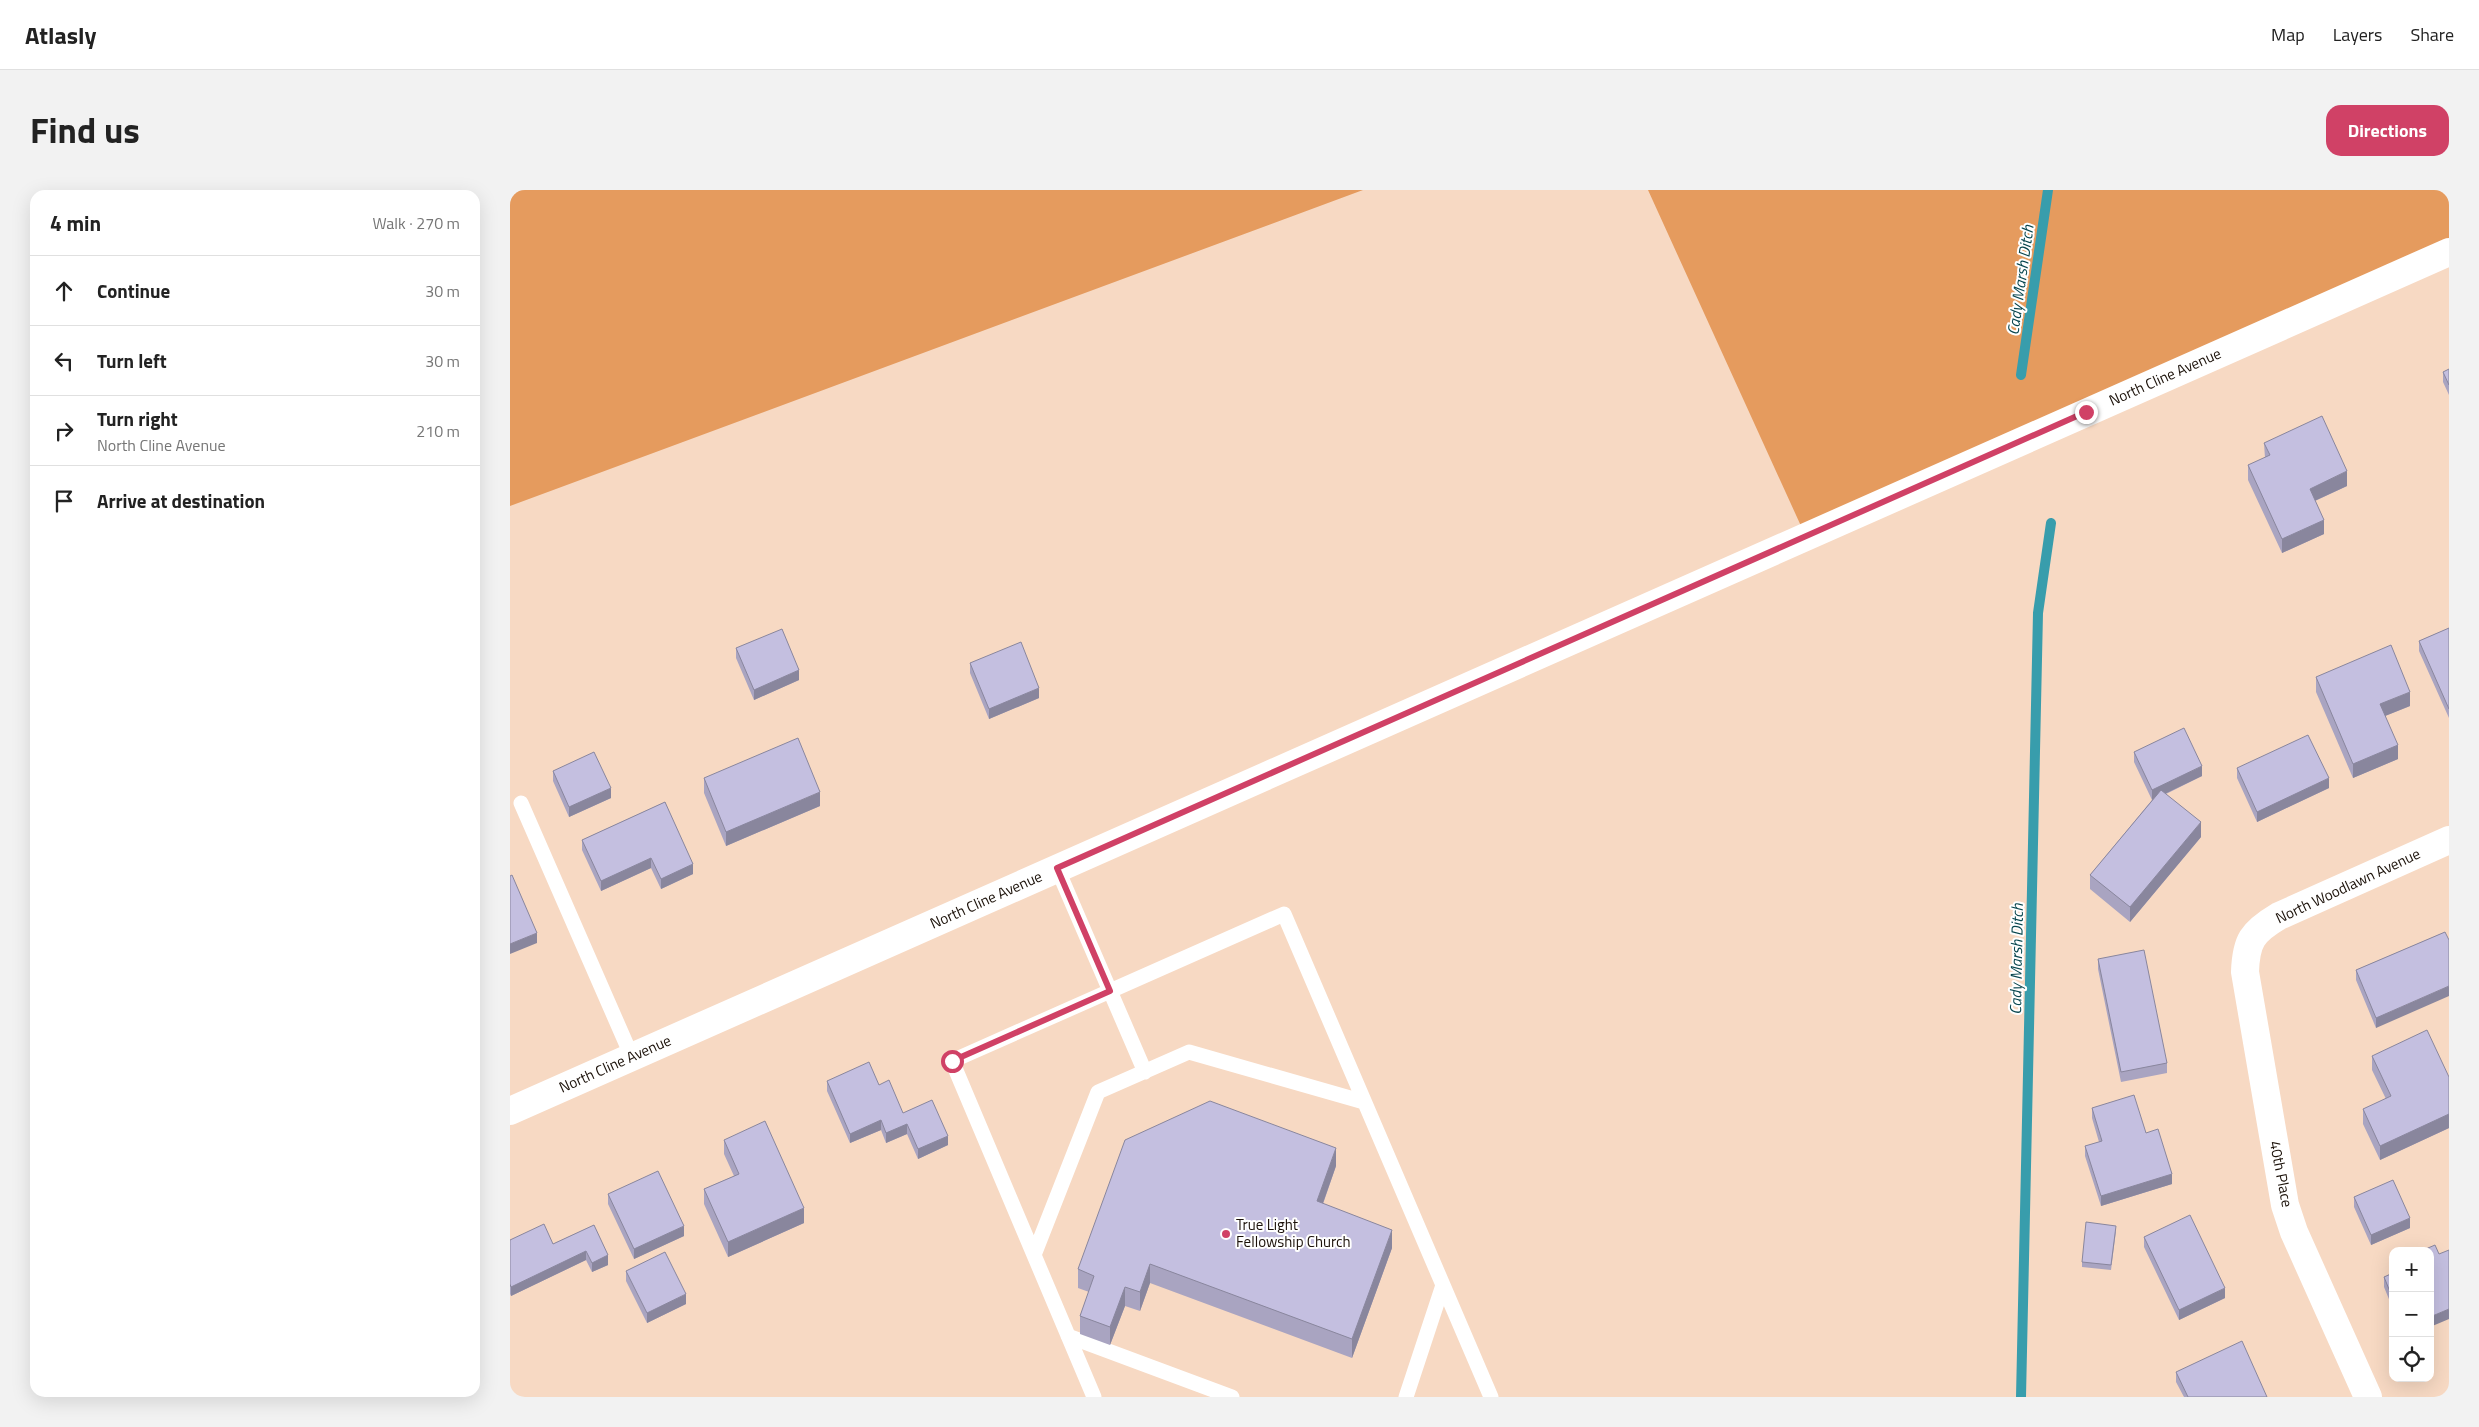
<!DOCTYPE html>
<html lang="en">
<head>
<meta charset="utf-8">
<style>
  body { margin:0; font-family:"Titillium Web",sans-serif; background:#f2f2f2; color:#222 }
  .controls { position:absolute; right:15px; bottom:15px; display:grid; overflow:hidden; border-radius:10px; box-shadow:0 5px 20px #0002 }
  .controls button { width:45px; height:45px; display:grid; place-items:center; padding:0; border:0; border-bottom:1px solid #e0e0e0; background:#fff; color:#222; font:25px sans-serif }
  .stop { position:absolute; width:15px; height:15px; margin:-11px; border:4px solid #d04166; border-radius:50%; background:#fff }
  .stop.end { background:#d04166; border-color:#fff; box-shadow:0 1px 5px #0008 }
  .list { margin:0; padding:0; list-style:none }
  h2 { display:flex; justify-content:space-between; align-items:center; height:65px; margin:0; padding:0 20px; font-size:21px }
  h2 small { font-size:16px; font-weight:400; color:#767676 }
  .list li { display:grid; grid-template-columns:32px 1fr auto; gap:15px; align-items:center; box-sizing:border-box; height:70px; padding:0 20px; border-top:1px solid #e0e0e0 }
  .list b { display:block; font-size:19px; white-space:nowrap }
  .list p { margin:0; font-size:16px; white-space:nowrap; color:#767676 }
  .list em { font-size:16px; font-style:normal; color:#767676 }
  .icon { flex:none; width:28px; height:28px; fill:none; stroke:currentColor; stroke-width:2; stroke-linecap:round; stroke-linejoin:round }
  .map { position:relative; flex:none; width:1939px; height:1207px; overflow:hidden; border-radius:15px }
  header { display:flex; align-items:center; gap:30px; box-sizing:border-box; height:70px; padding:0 25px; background:#fff; border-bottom:1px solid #e0e0e0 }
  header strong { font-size:24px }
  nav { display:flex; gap:28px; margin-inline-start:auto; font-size:18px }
  .intro { display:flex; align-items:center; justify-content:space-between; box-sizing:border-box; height:120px; padding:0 30px }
  h1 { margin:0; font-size:35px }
  .button { padding:12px 22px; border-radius:15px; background:#d04166; color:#fff; font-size:18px; font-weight:700 }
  main { display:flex; gap:30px; padding:0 30px }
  aside { flex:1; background:#fff; border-radius:15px; box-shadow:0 5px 20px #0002 }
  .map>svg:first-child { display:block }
  .forest { fill:#e59b5e }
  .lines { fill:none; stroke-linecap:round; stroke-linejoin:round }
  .stream { stroke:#389dac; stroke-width:10 }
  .lane { stroke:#fff; stroke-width:15 }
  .street { stroke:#fff; stroke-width:28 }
  .secondary { stroke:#fff; stroke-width:28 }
  .wall { fill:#a9a4c1 }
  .shaded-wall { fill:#89869d }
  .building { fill:#c4bfe0; stroke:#89869d }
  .route { stroke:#d04166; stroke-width:6 }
  .poi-dot { fill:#d04166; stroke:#fff; stroke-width:2 }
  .labels { text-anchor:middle; stroke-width:4; stroke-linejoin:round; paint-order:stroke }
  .street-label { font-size:15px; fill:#1b1109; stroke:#fff }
  .poi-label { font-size:15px; fill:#1b1109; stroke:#fff; text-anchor:start }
  .water-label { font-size:16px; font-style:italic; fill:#08464e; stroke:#fff }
</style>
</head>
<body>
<header>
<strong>Atlasly</strong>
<nav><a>Map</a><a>Layers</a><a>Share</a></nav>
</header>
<div class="intro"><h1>Find us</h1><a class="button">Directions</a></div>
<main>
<aside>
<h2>4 min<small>Walk · 270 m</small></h2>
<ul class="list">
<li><svg class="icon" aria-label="ahead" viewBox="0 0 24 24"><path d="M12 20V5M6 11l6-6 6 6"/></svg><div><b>Continue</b></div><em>30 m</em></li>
<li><svg class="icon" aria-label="left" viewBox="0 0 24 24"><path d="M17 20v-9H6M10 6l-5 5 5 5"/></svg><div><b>Turn left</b></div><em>30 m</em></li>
<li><svg class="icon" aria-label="right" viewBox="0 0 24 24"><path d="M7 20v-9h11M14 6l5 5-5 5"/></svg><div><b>Turn right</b><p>North Cline Avenue</p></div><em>210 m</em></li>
<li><svg class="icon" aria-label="arrive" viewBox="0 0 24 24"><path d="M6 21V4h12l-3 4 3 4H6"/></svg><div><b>Arrive at destination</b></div></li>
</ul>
</aside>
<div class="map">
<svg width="1939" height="1207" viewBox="0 0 1939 1207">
  <rect width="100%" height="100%" fill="#f7d9c3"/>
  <path class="forest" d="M 0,0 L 853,0 L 0,316 Z
    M 1138,0 L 1939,0 L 1939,60 L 1296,347 Z"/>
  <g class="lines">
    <path class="stream" d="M 1511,185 L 1538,0
      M 1511,1207 L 1528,423 L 1541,333"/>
    <path class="lane" d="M 11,613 L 122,867
      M 547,678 L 635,882
      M 524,1065 L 588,902 L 679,862 L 854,912
      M 558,1146 L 722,1207
      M 584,1207 L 442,871 L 774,724 L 981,1207
      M 896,1207 L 933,1095"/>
    <path class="street" d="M 1858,1207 L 1784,1042 L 1775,1015 L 1735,782 C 1736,751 1742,742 1769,726 L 1939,650"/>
    <path class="secondary" d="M 0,921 L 1939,62"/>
  </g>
  <path class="wall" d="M 1939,179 L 1939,205 L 1933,192 L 1933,182 Z
    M 1754,253 L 1837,296 L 1805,311 L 1814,344 L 1772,363 L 1738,290 L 1738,275 L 1755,268 Z
    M 1939,438 L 1939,528 L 1909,461 L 1909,451 Z
    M 226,458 L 289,490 L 244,510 L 226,468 Z
    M 460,473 L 529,508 L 479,529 L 460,483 Z
    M 1806,487 L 1900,516 L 1875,526 L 1888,569 L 1843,588 L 1806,502 Z
    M 1624,562 L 1692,586 L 1656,604 L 1691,647 L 1620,732 L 1580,699 L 1580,685 L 1642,610 L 1624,572 Z
    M 1727,578 L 1819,598 L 1747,632 L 1727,588 Z
    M 43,581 L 101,608 L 59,627 L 43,591 Z
    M 194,588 L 310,616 L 216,656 L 194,603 Z
    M 155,612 L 183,684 L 151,699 L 141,678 L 91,701 L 72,660 L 72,650 Z
    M 1935,742 L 1866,838 L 1846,790 L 1846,780 Z
    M 1588,769 L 1657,873 L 1657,883 L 1611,892 L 1588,779 Z
    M 1862,866 L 1939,887 L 1939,938 L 1870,970 L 1853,934 L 1853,919 L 1876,909 L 1862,880 Z
    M 317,891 L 369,895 L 393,923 L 438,955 L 408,969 L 397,944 L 376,953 L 371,940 L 340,953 L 317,901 Z
    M 1582,918 L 1636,943 L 1662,994 L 1591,1016 L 1575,966 L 1575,956 L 1589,952 L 1582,928 Z
    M 214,950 L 294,1033 L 218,1067 L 194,1014 L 194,999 L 224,986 L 214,964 Z
    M 826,976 L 813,1014 L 882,1058 L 842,1168 L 640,1093 L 630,1121 L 615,1116 L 600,1155 L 570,1144 L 570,1126 L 579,1102 L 568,1098 L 568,1079 Z
    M 98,1004 L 174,1046 L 124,1069 L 98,1014 Z
    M 1844,1007 L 1900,1038 L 1861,1055 L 1844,1017 Z
    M 84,1035 L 98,1075 L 82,1082 L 76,1070 L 1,1106 L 0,1104 L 0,1050 L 43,1054 Z
    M 1606,1041 L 1601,1080 L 1572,1077 L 1572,1072 Z
    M 1634,1047 L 1715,1108 L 1669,1130 L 1634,1057 Z
    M 116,1081 L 176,1114 L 137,1133 L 116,1091 Z
    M 1883,1083 L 1883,1119 L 1874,1097 L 1874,1087 Z
    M 1666,1182 L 1757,1207 L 1674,1207 L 1666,1192 Z"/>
  <path class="shaded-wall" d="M 1837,281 L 1837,296 L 1800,313 L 1800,299 Z
    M 1814,330 L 1814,344 L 1772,363 L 1772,349 Z
    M 289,480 L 289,490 L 244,510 L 244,500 Z
    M 529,498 L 529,508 L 479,529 L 479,519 Z
    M 1900,502 L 1900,516 L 1870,528 L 1870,514 Z
    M 1888,555 L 1888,569 L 1843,588 L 1843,574 Z
    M 1692,576 L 1692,586 L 1642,610 L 1642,600 Z
    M 1819,588 L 1819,598 L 1747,632 L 1747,622 Z
    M 101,598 L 101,608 L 59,627 L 59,617 Z
    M 310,602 L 310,616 L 216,656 L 216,642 Z
    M 1691,632 L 1691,647 L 1620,732 L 1620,717 Z
    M 141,668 L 141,678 L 91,701 L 91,691 Z
    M 183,674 L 183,684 L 151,699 L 151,689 Z
    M 27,743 L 27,753 L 0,764 L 0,754 Z
    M 1939,796 L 1939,806 L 1866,838 L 1866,828 Z
    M 1939,924 L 1939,938 L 1870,970 L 1870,956 Z
    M 371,930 L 371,940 L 340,953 L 340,944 Z
    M 397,934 L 397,944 L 376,953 L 376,943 Z
    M 438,946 L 438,955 L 408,969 L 408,959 Z
    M 826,958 L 826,976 L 807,1030 L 807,1011 Z
    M 1662,984 L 1662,994 L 1591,1016 L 1591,1006 Z
    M 294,1018 L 294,1033 L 218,1067 L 218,1052 Z
    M 1900,1028 L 1900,1038 L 1861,1055 L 1861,1045 Z
    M 174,1036 L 174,1046 L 124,1069 L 124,1059 Z
    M 882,1040 L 882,1058 L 842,1168 L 842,1149 Z
    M 76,1061 L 76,1070 L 1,1106 L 1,1097 Z
    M 98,1065 L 98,1075 L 82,1082 L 82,1073 Z
    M 640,1074 L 640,1093 L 630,1121 L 630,1102 Z
    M 615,1097 L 615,1116 L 600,1155 L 600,1137 Z
    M 1715,1098 L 1715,1108 L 1669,1130 L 1669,1120 Z
    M 176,1104 L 176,1114 L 137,1133 L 137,1123 Z
    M 1939,1119 L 1939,1129 L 1920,1137 L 1920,1127 Z"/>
  <path class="building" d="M 1939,179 L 1939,195 L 1933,182 Z
    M 1812,226 L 1837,281 L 1800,299 L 1814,330 L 1772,349 L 1738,275 L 1760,265 L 1754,253 Z
    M 1939,438 L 1939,519 L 1909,451 Z
    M 272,439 L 289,480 L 244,500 L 226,458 Z
    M 511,452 L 529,498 L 479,519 L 460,473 Z
    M 1881,455 L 1900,502 L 1870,514 L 1888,555 L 1843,574 L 1806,487 Z
    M 1674,538 L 1692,576 L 1642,600 L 1624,562 Z
    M 1798,545 L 1819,588 L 1747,622 L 1727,578 Z
    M 288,548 L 310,602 L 216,642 L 194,588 Z
    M 84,562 L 101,598 L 59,617 L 43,581 Z
    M 1651,600 L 1691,632 L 1620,717 L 1580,685 Z
    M 155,612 L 183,674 L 151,689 L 141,668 L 91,691 L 72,650 Z
    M 2,685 L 27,743 L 0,754 L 0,686 Z
    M 1935,742 L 1939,750 L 1939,796 L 1866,828 L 1846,780 Z
    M 1634,760 L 1657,873 L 1611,882 L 1588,769 Z
    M 1917,840 L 1939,887 L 1939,924 L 1870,956 L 1853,919 L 1881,906 L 1862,866 Z
    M 359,872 L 369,895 L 379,890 L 393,923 L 422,910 L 438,946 L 408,959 L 397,934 L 376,943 L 371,930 L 340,944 L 317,891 Z
    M 1624,905 L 1636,943 L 1648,939 L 1662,984 L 1591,1006 L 1575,956 L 1592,951 L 1582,918 Z
    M 700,911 L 826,958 L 807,1011 L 882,1040 L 842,1149 L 640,1074 L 630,1102 L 615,1097 L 600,1137 L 570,1126 L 584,1086 L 568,1079 L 615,950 Z
    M 255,931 L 294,1018 L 218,1052 L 194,999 L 229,984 L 214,950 Z
    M 148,981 L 174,1036 L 124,1059 L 98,1004 Z
    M 1883,990 L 1900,1028 L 1861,1045 L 1844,1007 Z
    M 1680,1025 L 1715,1098 L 1669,1120 L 1634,1047 Z
    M 1576,1032 L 1606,1036 L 1601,1075 L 1572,1072 Z
    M 34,1034 L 43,1054 L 84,1035 L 98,1065 L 82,1073 L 76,1061 L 1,1097 L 0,1094 L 0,1050 Z
    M 1925,1055 L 1929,1064 L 1939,1060 L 1939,1119 L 1920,1127 L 1920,1061 L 1911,1061 Z
    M 155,1062 L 176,1104 L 137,1123 L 116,1081 Z
    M 1883,1083 L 1883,1109 L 1874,1087 Z
    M 1732,1151 L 1757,1207 L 1678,1207 L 1666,1182 Z"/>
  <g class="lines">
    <path class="route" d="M 442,871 L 600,801 L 547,678 L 1576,222"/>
  </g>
  <circle class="poi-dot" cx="716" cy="1044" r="5"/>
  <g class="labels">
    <g class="street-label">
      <text transform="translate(1655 187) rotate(-24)" y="5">North Cline Avenue</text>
      <text transform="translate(1838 696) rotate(-25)" y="5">North Woodlawn Avenue</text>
      <text transform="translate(476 710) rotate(-24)" y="5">North Cline Avenue</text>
      <text transform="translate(105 874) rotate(-24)" y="5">North Cline Avenue</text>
      <text transform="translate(1771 984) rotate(79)" y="5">40th Place</text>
    </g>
    <g class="poi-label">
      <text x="726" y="1040">True Light<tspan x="726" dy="17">Fellowship Church</tspan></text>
    </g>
    <g class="water-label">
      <text transform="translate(1510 90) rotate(-82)" y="6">Cady Marsh Ditch</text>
      <text transform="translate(1506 769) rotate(-89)" y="6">Cady Marsh Ditch</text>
    </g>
  </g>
</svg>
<div class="controls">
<button>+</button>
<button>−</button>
<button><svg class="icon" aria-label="locate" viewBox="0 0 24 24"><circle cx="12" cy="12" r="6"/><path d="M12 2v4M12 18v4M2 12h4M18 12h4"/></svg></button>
</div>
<div class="stop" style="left:442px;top:871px"></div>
<div class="stop end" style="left:1576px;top:222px"></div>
</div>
</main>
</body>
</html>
